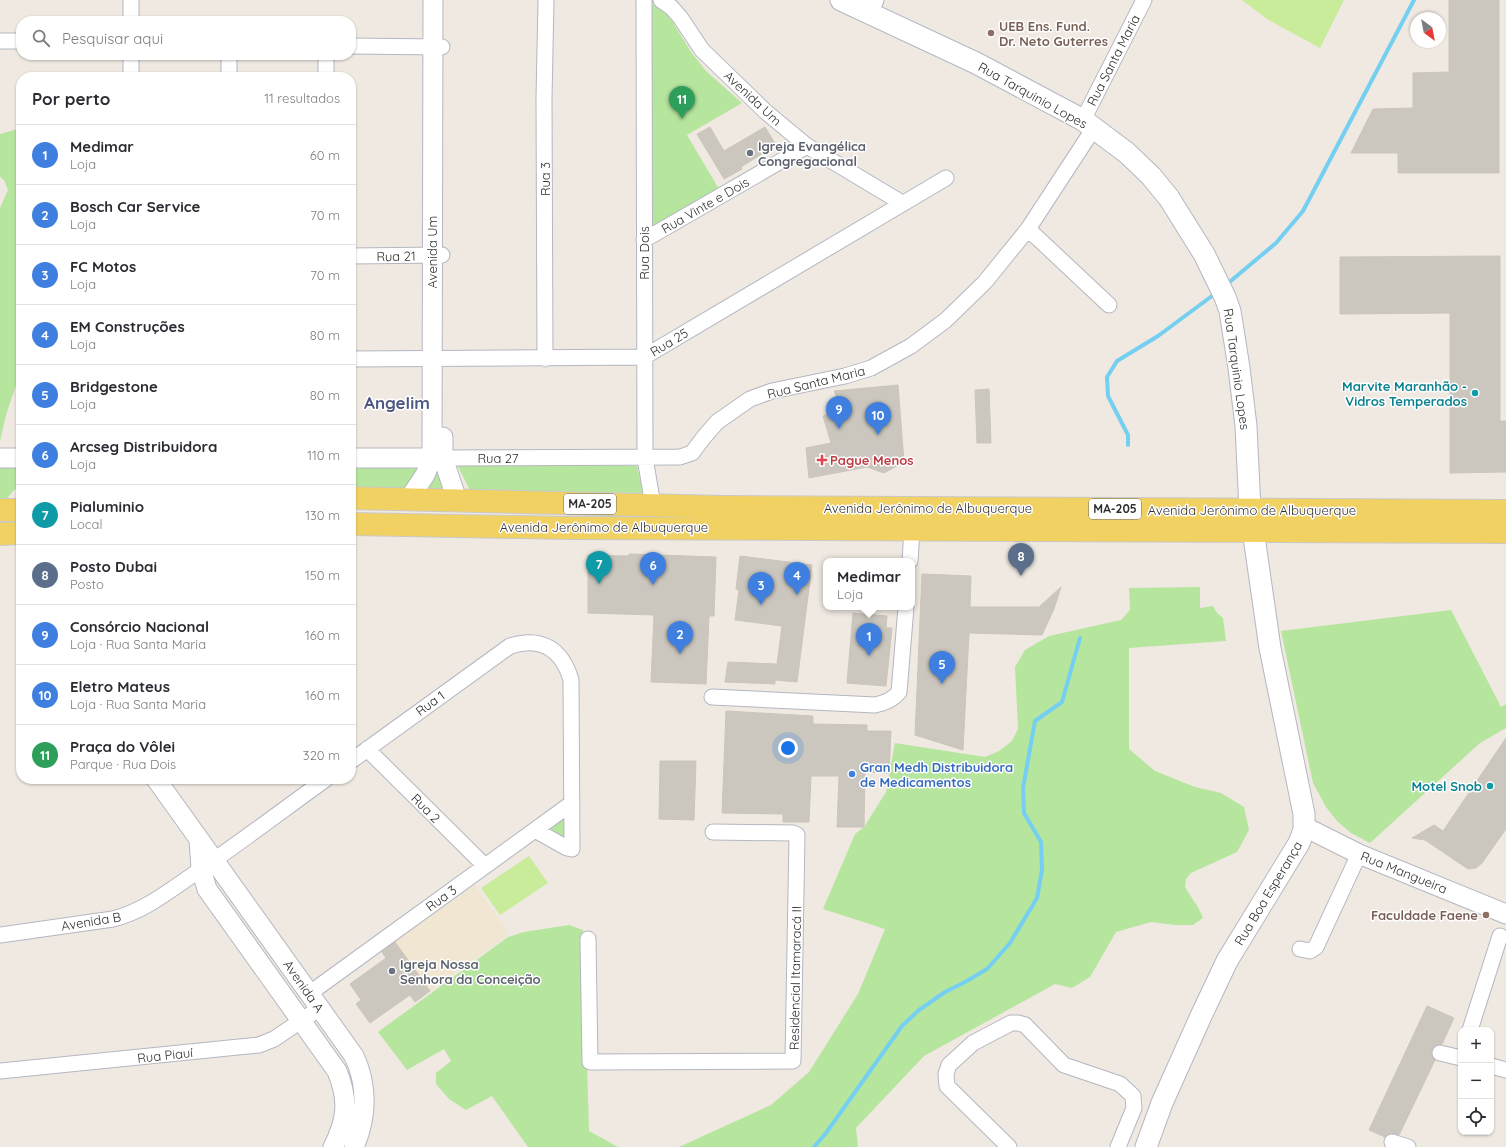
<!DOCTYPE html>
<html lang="pt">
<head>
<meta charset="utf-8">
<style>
  body { margin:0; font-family:Quicksand,sans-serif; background:#f2f2f3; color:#2b2b33 }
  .controls { position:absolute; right:12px; bottom:12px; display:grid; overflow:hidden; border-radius:8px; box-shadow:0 1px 3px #0004 }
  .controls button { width:36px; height:36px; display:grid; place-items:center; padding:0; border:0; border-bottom:1px solid #e1e1e2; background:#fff; color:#2b2b33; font:20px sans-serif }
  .compass { position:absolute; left:1410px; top:12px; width:36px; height:36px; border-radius:50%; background:#fff; box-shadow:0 1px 3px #0004; rotate:148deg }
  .you { position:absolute; left:788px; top:748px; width:14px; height:14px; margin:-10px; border:3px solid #fff; border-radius:50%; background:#1a73e8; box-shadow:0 0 0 6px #1a73e833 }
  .badge { display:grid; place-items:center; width:26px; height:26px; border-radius:50%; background:#111827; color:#fff; font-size:13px; font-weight:700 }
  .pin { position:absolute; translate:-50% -33px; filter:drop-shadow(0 1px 2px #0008) }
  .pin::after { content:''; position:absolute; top:21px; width:14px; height:12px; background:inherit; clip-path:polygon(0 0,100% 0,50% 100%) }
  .popup { position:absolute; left:823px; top:558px; width:92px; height:52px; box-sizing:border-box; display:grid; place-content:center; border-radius:8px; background:#fff; filter:drop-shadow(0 1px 3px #0005); font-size:13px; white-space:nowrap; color:#7c7c81 }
  .popup b { font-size:15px; color:#2b2b33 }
  .popup::after { content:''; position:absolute; left:50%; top:100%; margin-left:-8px; border:8px solid transparent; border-top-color:#fff }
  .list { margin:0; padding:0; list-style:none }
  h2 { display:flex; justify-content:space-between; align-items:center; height:52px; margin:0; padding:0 16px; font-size:17px }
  h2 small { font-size:13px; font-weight:400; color:#7c7c81 }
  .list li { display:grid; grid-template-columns:26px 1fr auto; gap:12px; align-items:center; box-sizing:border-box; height:60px; padding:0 16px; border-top:1px solid #e1e1e2 }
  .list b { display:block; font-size:15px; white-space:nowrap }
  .list p { margin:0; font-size:13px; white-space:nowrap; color:#7c7c81 }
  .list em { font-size:13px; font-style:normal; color:#7c7c81 }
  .icon { flex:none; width:22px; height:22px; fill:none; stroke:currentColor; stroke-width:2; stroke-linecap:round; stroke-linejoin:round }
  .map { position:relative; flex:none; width:1506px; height:1147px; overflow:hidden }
  .search { position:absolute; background:#fff; box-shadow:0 1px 3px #0004; left:16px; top:16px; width:340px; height:44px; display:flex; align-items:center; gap:10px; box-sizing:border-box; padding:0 14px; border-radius:16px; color:#7c7c81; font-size:15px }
  .panel { position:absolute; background:#fff; box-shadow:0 1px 3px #0004; left:16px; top:72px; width:340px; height:712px; border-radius:16px }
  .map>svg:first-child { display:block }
  .education { fill:#f0e6d1 }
  .green { fill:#b6e59e }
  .pitch { fill:#c9ec9a }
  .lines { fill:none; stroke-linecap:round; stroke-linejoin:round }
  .stream { stroke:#75cff0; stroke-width:4 }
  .building { fill:#cbc7bf; stroke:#cbc5ba }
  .minor-casing { stroke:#b4b7c1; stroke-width:17 }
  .tertiary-casing { stroke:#b4b7c1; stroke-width:21 }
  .secondary-casing { stroke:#b4b7c1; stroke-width:23 }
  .primary-casing { stroke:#c9c9c9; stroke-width:24 }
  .minor { stroke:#fff; stroke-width:15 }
  .tertiary { stroke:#fff; stroke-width:19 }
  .secondary { stroke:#fff; stroke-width:21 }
  .primary { stroke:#f2d163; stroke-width:22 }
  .education-dot { fill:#8d6e63; stroke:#fff; stroke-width:1.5 }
  .worship-dot { fill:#6b7280; stroke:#fff; stroke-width:1.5 }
  .culture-dot { fill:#0f9aa8; stroke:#fff; stroke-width:1.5 }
  .health-dot { fill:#e0444e; stroke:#fff; stroke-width:1.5 }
  .shop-dot { fill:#3f7fe0; stroke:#fff; stroke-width:1.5 }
  .labels { text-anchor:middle; stroke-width:3; stroke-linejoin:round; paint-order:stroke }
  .shield { fill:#fff; stroke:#6d6d6d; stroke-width:1 }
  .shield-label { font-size:12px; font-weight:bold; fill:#2e2e2e }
  .education-label { font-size:13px; font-weight:bold; fill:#785e54; stroke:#fff; text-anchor:start }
  .street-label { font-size:13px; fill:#2e2e2e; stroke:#fff }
  .worship-label { font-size:13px; font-weight:bold; fill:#5b616d; stroke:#fff; text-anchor:start }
  .culture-label { font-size:13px; font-weight:bold; fill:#0d838f; stroke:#fff; text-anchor:end }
  .health-label { font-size:13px; font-weight:bold; fill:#be3a42; stroke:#fff; text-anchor:start }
  .shop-label { font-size:13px; font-weight:bold; fill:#366cbe; stroke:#fff; text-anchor:start }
  .district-label { font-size:17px; font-weight:bold; fill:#4d5680; stroke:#fff }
</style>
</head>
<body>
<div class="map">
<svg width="1506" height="1147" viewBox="0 0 1506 1147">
  <rect width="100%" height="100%" fill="#efe9e1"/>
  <path class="education" d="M 474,885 L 509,934 L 430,991 L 395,942 Z"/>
  <path class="green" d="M 650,2 L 665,13 L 672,21 L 691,52 L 706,71 L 742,103 L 687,135 L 719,189 L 651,229 Z
    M 21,128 L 21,370 L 6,415 L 0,441 L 0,208 L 8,190 L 4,180 L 0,177 L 0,134 Z
    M 456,463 L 637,466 L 643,493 L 470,490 Z
    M 420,464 L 414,478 L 405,488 L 351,488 L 351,465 Z
    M 0,467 L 21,467 L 21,485 L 13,491 L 6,500 L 0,500 Z
    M 437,467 L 446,488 L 425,489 Z
    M 1200,587 L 1200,608 L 1213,606 L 1217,613 L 1223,618 L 1226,641 L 1129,648 L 1129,749 L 1155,771 L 1195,787 L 1221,793 L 1244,807 L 1249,830 L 1237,852 L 1191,873 L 1186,879 L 1185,887 L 1199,909 L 1203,918 L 1193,925 L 1175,925 L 1151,922 L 1116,932 L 1090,977 L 1072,988 L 1055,984 L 924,1056 L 856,1128 L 858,1147 L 679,1147 L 771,1105 L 809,1072 L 858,994 L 885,929 L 823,909 L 855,834 L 864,827 L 886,792 L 895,743 L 985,757 L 999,751 L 1012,741 L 1018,729 L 1015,667 L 1025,650 L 1049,636 L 1121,620 L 1130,610 L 1129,588 Z
    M 1451,610 L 1501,707 L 1506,704 L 1506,728 L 1480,743 L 1370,843 L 1351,833 L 1337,821 L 1326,807 L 1313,783 L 1281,631 Z
    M 565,812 L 565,839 L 539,830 Z
    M 569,925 L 583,930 L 589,1131 L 618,1147 L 528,1147 L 492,1096 L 466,1110 L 449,1099 L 436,1084 L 436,1073 L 451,1061 L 444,1049 L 407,1070 L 378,1032 L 508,937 L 524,932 Z"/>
  <path class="pitch" d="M 1242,0 L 1344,0 L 1320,48 L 1267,19 Z
    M 529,856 L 548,883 L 500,915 L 481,888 Z"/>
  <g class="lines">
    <path class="stream" d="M 1226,285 L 1276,243 L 1303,211 L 1414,0
      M 1128,445 L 1128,435 L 1108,396 L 1107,377 L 1117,361 L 1158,336 L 1216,293
      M 814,1147 L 826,1133 L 902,1026 L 919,1010 L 945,992 L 965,982 L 987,969 L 1010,943 L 1037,898 L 1042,870 L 1041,842 L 1024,813 L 1023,788 L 1035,721 L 1062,702 L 1080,638"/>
  </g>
  <path class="building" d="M 1449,0 L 1499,0 L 1499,173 L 1398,173 L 1398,153 L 1351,153 L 1373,109 L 1413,108 L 1413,73 L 1449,72 Z
    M 710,127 L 724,151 L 765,127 L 776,145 L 741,167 L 742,169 L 724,179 L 697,134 Z
    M 1500,256 L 1500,421 L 1506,421 L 1506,472 L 1450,473 L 1450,313 L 1340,314 L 1340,257 Z
    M 898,385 L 904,462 L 884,473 L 867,467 L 809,478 L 806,448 L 831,443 L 823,416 L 842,409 L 834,391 Z
    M 989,389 L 991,443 L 977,443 L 975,390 Z
    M 629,554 L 716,557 L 714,616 L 709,616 L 706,684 L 651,682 L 654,615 L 588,613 L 588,555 L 629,556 Z
    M 740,556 L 812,565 L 797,682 L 775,680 L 775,684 L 725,682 L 728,662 L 777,664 L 782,626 L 735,620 L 739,590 L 736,589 Z
    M 922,574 L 971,576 L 970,607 L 1039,607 L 1061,587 L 1054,609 L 1042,635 L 969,633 L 963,750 L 915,735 Z
    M 853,613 L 887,616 L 886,628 L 892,628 L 886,686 L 847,683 Z
    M 726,711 L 813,716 L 813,724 L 867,725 L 867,731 L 891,731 L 889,773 L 865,772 L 864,827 L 837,827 L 839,776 L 811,776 L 809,822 L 783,822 L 783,814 L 722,813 Z
    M 1506,738 L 1506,829 L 1482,863 L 1476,868 L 1468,869 L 1425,840 L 1412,838 L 1434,825 L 1443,831 Z
    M 660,761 L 696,761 L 694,820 L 659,819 Z
    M 395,942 L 430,991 L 415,1002 L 410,995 L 370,1023 L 356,1004 L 361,1000 L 350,984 L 386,958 L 382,952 Z
    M 1427,1006 L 1454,1018 L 1442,1044 L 1437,1045 L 1431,1051 L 1432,1056 L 1435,1060 L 1399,1135 L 1390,1133 L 1385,1137 L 1369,1130 Z"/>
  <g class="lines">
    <g class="minor-casing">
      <path id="minor" d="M 644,0 L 645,458 L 653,505
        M 661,0 L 671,7 L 680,17 L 702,50 L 766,112 L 807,146 L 902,203
        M 131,21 L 131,0
        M 0,41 L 21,41
        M 351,46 L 442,47
        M 131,55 L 131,77
        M 326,55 L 326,77
        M 229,77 L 229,55
        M 1083,120 L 1144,0
        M 1028,229 L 1109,305
        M 644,240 L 807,146
        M 351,256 L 442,255
        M 351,359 L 644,357 L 946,178
        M 545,359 L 544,98 L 546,0
        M 443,458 L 680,457 L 692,453 L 704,437 L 717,422 L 750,399 L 772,391 L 845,376 L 871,368 L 911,346 L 946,320 L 985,282 L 1028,229 L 1094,128
        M 910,561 L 912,529
        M 712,697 L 875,705 C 885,703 893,700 899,692 L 906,607
        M 367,749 L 485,866
        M 351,761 L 510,646 C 541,636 562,649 571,680 L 572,849 L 567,848 L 535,830
        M 0,935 L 113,919 C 145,911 170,890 197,872 C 241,842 283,810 326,779
        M 588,939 L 590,1062 L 793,1061 L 797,835 L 793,833 L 713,832
        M 1300,949 L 1310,951 L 1316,947 L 1359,854
        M 310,993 L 572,803
        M 1470,1030 L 1500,936
        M 1440,1053 L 1461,1058
        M 1491,1066 L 1506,1070
        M 0,1071 L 259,1045 L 274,1039 L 320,1008
        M 1392,1142 L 1408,1147
        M 1009,1147 L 947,1086 L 946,1074 L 949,1065 L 973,1043 L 1011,1023 L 1018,1023 L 1025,1025 L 1064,1065 L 1120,1084 L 1133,1096 L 1134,1108 L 1118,1147"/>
    </g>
    <g class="tertiary-casing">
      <path id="tertiary" d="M 867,12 L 874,0
        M 443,437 L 443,458 L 457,500
        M 0,458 L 21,458
        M 351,458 L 443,458
        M 409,499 L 425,475 L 432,458 L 433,0
        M 156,779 L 354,1056 C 368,1085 367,1118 354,1147
        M 1305,827 L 1359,854 L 1506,914
        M 199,839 L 201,869 L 207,889 L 337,1071 C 349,1100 347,1120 333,1147"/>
    </g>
    <g class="secondary-casing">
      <path id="secondary" d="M 841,0 L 976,63 L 1083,120 L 1127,153 L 1151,176 L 1169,198 L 1204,254 L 1225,297 L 1230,311 L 1239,368 L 1246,426 L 1250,510
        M 1146,1147 L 1162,1103 L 1201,1016 L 1227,961 L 1299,843 L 1304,830 L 1304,814 L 1270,648 L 1253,530"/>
    </g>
    <g class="primary-casing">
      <path id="primary" d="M 351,498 L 724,507 L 1506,511
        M 0,510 L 21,510
        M 351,524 L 570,528 L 1506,532
        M 0,534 L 21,533"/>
    </g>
    <use href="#minor" class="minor"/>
    <use href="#tertiary" class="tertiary"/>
    <use href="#secondary" class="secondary"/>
    <use href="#primary" class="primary"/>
  </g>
  <g class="education-dot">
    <circle cx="991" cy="33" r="4"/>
    <circle cx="1486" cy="915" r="4"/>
  </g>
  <g class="worship-dot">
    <circle cx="750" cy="153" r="4"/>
    <circle cx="392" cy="971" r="4"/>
  </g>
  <g class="culture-dot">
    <circle cx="1475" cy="393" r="4"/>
    <circle cx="1490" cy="786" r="4"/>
  </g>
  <path class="health-dot" d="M820 454h4v4h4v4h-4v4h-4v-4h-4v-4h4z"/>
  <circle class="shop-dot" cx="852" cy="774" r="4"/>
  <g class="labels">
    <g class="shield">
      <rect x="564" y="494" width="52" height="20" rx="3"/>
      <rect x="1089" y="499" width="52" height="20" rx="3"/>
    </g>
    <g class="shield-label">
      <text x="590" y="508">MA-205</text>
      <text x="1115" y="513">MA-205</text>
    </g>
    <g class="education-label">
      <text x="999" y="31">UEB Ens. Fund.<tspan x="999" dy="15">Dr. Neto Guterres</tspan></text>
      <text x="1478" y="920" text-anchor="end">Faculdade Faene</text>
    </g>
    <g class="street-label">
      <text transform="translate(1113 60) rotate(-63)" y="5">Rua Santa Maria</text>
      <text transform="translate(1033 95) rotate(29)" y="5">Rua Tarquinio Lopes</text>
      <text transform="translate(753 98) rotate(43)" y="5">Avenida Um</text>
      <text transform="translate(545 179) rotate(-90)" y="5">Rua 3</text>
      <text transform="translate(705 205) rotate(-30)" y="5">Rua Vinte e Dois</text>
      <text transform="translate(432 252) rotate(-90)" y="5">Avenida Um</text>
      <text transform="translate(644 253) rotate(-90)" y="5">Rua Dois</text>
      <text transform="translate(396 256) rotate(-1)" y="5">Rua 21</text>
      <text transform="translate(669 342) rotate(-31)" y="5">Rua 25</text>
      <text transform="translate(1237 369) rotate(82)" y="5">Rua Tarquinio Lopes</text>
      <text transform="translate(816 382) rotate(-14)" y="5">Rua Santa Maria</text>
      <text x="498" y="463">Rua 27</text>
      <text x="928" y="513">Avenida Jerônimo de Albuquerque</text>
      <text x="1252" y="515">Avenida Jerônimo de Albuquerque</text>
      <text x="604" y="532">Avenida Jerônimo de Albuquerque</text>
      <text transform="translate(430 703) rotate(-36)" y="5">Rua 1</text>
      <text transform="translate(426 808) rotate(45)" y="5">Rua 2</text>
      <text transform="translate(1404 872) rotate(22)" y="5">Rua Mangueira</text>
      <text transform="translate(1268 893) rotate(-59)" y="5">Rua Boa Esperança</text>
      <text transform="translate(441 898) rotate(-36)" y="5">Rua 3</text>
      <text transform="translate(91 921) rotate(-9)" y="5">Avenida B</text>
      <text transform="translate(795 978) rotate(-89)" y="5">Residencial Itamaracá II</text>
      <text transform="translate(304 986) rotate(55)" y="5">Avenida A</text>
      <text transform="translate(165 1055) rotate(-6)" y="5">Rua Piauí</text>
    </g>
    <g class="worship-label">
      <text x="758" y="151">Igreja Evangélica<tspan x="758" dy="15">Congregacional</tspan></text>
      <text x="400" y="969">Igreja Nossa<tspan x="400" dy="15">Senhora da Conceição</tspan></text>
    </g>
    <g class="culture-label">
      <text x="1467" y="391">Marvite Maranhão -<tspan x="1467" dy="15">Vidros Temperados</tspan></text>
      <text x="1482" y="791">Motel Snob</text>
    </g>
    <g class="health-label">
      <text x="830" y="465">Pague Menos</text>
    </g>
    <g class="shop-label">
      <text x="860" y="772">Gran Medh Distribuidora<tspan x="860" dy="15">de Medicamentos</tspan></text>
    </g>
    <g class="district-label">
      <text x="397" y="409">Angelim</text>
    </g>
  </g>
</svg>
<div class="controls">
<button>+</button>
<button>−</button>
<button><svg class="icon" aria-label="locate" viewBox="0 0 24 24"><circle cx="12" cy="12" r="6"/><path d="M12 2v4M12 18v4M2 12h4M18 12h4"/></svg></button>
</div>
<svg class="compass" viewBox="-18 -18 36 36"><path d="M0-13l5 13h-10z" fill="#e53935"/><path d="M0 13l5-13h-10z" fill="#7c7c81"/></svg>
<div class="you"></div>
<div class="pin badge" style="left:869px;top:656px;background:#3f7fe0">1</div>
<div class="popup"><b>Medimar</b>Loja</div>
<div class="pin badge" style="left:680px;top:654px;background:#3f7fe0">2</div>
<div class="pin badge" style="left:761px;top:605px;background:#3f7fe0">3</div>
<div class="pin badge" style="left:797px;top:595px;background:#3f7fe0">4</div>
<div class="pin badge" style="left:942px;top:684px;background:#3f7fe0">5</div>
<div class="pin badge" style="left:653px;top:585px;background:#3f7fe0">6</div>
<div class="pin badge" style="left:599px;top:584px;background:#0f9aa8">7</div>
<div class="pin badge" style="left:1021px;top:576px;background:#5c6f8a">8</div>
<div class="pin badge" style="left:839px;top:429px;background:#3f7fe0">9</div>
<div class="pin badge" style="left:878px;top:435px;background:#3f7fe0">10</div>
<div class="pin badge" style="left:682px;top:119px;background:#2e9e5b">11</div>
<div class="search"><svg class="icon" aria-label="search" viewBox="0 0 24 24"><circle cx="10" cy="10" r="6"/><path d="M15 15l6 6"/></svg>Pesquisar aqui</div>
<section class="panel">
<h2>Por perto<small>11 resultados</small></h2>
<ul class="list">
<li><span class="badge" style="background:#3f7fe0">1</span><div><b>Medimar</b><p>Loja</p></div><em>60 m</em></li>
<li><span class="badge" style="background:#3f7fe0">2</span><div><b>Bosch Car Service</b><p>Loja</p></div><em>70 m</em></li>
<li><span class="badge" style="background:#3f7fe0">3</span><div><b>FC Motos</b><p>Loja</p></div><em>70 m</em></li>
<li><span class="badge" style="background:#3f7fe0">4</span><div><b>EM Construções</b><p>Loja</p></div><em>80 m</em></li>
<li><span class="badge" style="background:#3f7fe0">5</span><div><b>Bridgestone</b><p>Loja</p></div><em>80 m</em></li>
<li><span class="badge" style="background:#3f7fe0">6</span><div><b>Arcseg Distribuidora</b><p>Loja</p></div><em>110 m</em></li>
<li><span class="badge" style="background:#0f9aa8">7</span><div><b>Pialuminio</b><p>Local</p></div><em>130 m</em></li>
<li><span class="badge" style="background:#5c6f8a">8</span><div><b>Posto Dubai</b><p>Posto</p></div><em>150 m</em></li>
<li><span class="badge" style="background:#3f7fe0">9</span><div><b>Consórcio Nacional</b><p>Loja · Rua Santa Maria</p></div><em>160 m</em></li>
<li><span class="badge" style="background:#3f7fe0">10</span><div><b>Eletro Mateus</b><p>Loja · Rua Santa Maria</p></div><em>160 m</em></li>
<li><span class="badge" style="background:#2e9e5b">11</span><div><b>Praça do Vôlei</b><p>Parque · Rua Dois</p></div><em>320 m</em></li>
</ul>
</section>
</div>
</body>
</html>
